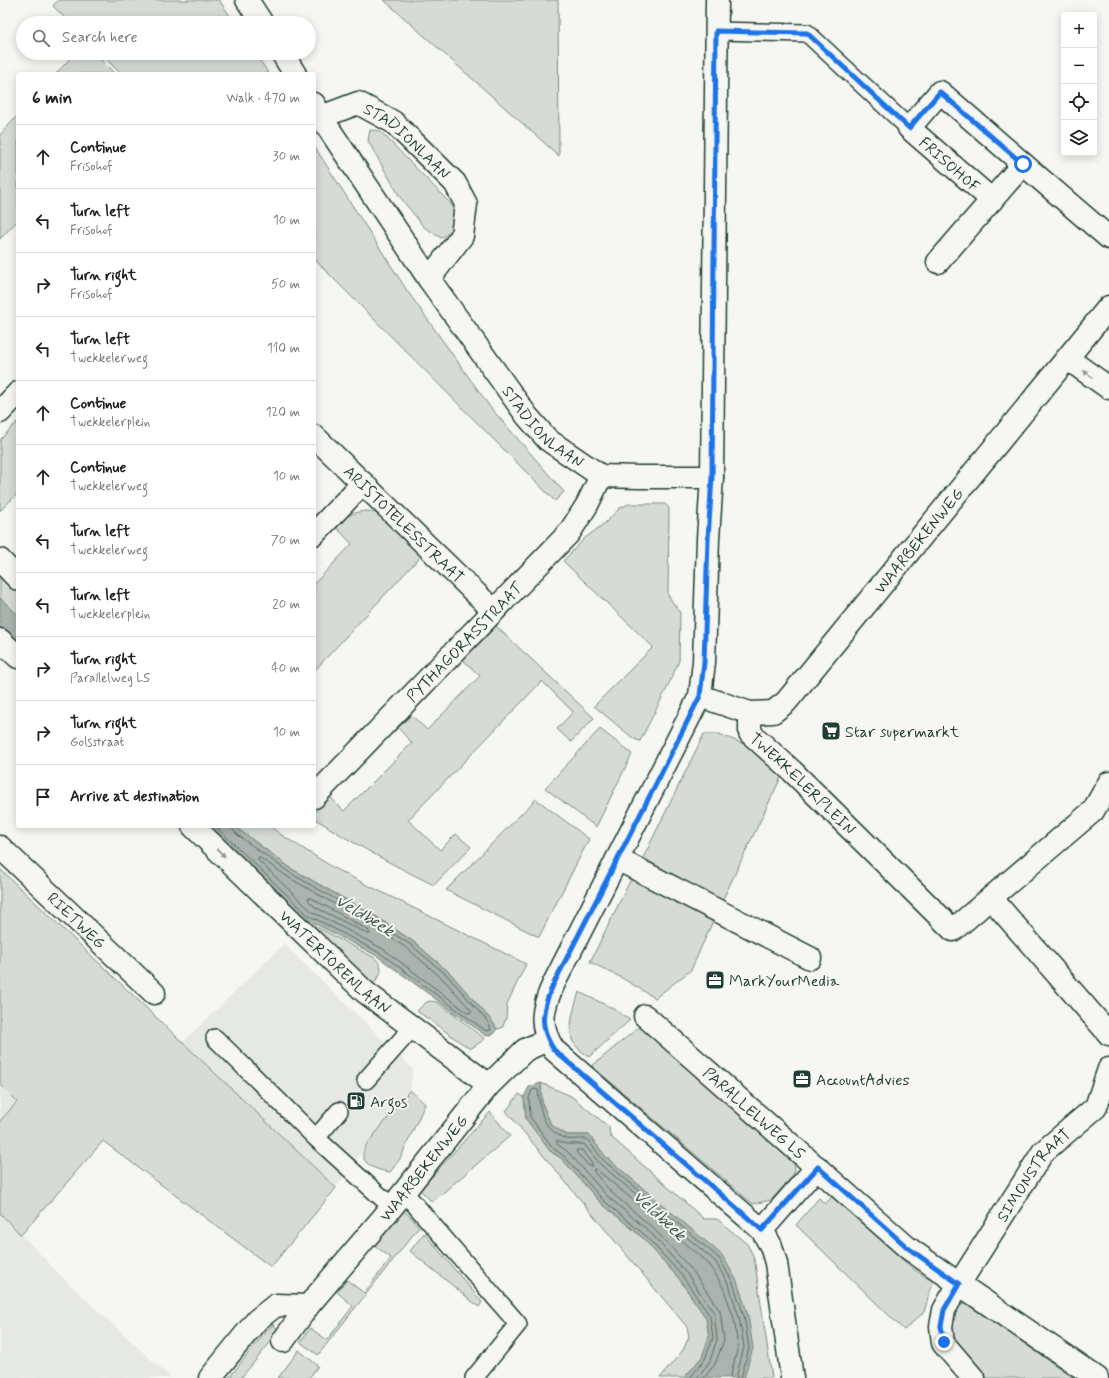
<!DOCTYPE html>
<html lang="en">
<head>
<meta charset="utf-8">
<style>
  body { margin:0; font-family:Mynerve,sans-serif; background:#f2f2f2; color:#202124 }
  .controls { position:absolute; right:12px; top:12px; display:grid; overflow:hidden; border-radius:4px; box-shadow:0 2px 10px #0003 }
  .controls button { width:36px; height:36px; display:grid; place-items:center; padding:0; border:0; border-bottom:1px solid #e0e0e0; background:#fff; color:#202124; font:20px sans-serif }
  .stop { position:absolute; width:12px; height:12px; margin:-9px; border:3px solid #1a73e8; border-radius:50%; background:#fff }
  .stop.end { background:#1a73e8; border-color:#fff; box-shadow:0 1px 4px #0008 }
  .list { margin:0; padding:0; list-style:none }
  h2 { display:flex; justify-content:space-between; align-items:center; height:52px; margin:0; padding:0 16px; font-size:17px }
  h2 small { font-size:13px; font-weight:400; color:#757577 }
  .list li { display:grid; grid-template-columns:26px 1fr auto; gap:12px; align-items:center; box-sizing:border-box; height:64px; padding:0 16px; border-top:1px solid #e0e0e0 }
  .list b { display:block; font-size:15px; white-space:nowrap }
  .list p { margin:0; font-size:13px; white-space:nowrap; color:#757577 }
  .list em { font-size:13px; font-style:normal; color:#757577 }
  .icon { flex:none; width:22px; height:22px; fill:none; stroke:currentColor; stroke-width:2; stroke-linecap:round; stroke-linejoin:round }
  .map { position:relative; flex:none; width:1109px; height:1378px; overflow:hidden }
  .search { position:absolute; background:#fff; box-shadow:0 2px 10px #0003; left:16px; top:16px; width:300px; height:44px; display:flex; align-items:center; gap:10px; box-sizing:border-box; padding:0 14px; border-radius:22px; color:#757577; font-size:15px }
  .panel { position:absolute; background:#fff; box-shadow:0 2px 10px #0003; left:16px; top:72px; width:300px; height:756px; border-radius:4px }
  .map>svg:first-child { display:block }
  .built { fill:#e6e8e4 }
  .green { fill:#d6dbd6; stroke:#7a8c85 }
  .water { fill:#aab3ae; stroke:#72847d }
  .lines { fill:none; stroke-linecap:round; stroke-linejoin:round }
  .shore { stroke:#576c65; stroke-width:1 }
  .lane-casing { stroke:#1f3d34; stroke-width:20 }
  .street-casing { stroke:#1f3d34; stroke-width:25 }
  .lane { stroke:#f6f6f2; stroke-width:17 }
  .street { stroke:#f6f6f2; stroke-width:22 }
  .oneway { fill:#8a9a93 }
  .route { stroke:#1a73e8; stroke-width:5 }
  .labels { text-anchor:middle; stroke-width:4; stroke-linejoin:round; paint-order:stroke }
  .street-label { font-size:16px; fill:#1f3d34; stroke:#f6f6f2 }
  .poi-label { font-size:16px; fill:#1f3d34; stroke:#f6f6f2; text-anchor:start }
  .water-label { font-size:17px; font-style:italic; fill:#425a52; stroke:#f6f6f2 }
</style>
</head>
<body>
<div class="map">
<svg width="1109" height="1378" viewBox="0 0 1109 1378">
  <rect width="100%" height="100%" fill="#f6f6f2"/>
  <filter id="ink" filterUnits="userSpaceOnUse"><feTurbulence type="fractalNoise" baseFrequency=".025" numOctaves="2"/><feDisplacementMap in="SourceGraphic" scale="8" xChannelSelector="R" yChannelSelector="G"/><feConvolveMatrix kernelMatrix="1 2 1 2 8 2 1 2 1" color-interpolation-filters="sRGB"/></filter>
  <g filter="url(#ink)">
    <path class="built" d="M 284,944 L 413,1069 L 410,1090 L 365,1147 L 336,1188 L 182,1043 Z
      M 0,1085 L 18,1102 L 0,1121 Z
      M 0,1213 L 70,1285 L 171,1378 L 0,1378 Z"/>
    <path class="green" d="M 58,0 L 219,0 L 235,23 L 70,23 L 53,6 Z
      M 384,0 L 558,0 L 559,156 Z
      M 75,53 L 94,53 L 115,74 L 56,74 Z
      M 100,53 L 255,53 L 269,74 L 121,74 Z
      M 18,115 L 18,220 L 0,239 L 0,135 Z
      M 370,130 L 380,131 L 451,204 C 458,221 458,228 441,238 L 424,227 L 400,197 L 368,141 Z
      M 314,146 L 408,292 L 490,407 L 564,492 L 555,501 L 319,264 L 314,257 Z
      M 18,421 L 18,493 L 0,511 L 0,440 Z
      M 629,504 L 665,504 L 669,508 L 668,595 L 680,613 L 679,661 L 667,688 L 640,741 L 634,739 L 594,706 L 653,647 L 563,561 L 585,538 L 605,523 L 620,508 Z
      M 367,511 L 376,513 L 384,517 L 422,555 L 314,671 L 314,584 L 352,544 L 336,527 C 346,516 351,512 367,511 Z
      M 0,575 L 18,593 L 18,615 L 0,598 Z
      M 496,626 L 594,718 L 571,742 L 557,729 L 573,712 L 542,681 L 408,820 L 440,850 L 456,834 L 471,847 L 434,885 C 393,865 352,843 314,818 L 314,813 L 329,796 L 344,811 L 412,743 L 398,728 L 411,715 L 427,730 L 480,676 L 462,659 Z
      M 600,729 L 632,754 L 596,827 L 545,788 Z
      M 704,734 L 719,734 L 746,745 L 753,744 L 783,773 L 722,901 L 643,858 Z
      M 536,799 L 589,839 L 539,937 L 446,890 Z
      M 234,826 L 270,826 L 280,834 L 337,870 L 526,964 L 507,1004 L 506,1019 L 502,1028 L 497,1029 L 492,1021 L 450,973 L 414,942 L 377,917 L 292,869 Z
      M 0,869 L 336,1188 L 271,1267 L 103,1141 L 21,1235 L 0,1213 L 0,1121 L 17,1102 L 0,1085 Z
      M 631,879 L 713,921 L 691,970 L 655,998 L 622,978 L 590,962 Z
      M 304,920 L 375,958 C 386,970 380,975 372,986 Z
      M 579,992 L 614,1009 L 630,1020 L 589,1057 C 583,1052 574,1047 572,1039 C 568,1025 575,1005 579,992 Z
      M 429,1001 L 437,1002 L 485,1039 L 470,1049 L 417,1011 L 424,1004 Z
      M 640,1026 L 652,1034 L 794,1162 L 795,1171 L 791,1178 L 771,1200 L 753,1204 L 592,1066 Z
      M 541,1083 L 571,1096 L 609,1127 L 610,1136 L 704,1219 L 717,1219 L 747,1244 L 753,1255 L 755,1264 L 772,1378 L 744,1378 L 745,1376 L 669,1212 L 606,1157 L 589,1135 L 567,1135 L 551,1125 L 542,1103 Z
      M 410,1090 L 425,1104 L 400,1159 L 390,1172 C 380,1171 363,1166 363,1154 C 363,1151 365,1149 365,1147 Z
      M 519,1094 L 524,1097 L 526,1119 L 550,1151 L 561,1158 L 600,1202 L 643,1238 L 680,1280 L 706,1318 L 709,1337 L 702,1357 L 684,1378 L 660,1378 L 683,1350 L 689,1337 L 687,1327 L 506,1111 Z
      M 490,1112 L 510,1136 L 432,1202 L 420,1190 Z
      M 832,1197 L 912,1268 L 933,1282 L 924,1312 L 904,1330 L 796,1225 L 819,1198 L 825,1204 Z
      M 403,1210 L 411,1217 L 419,1227 L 318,1355 L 300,1342 L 310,1328 L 327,1340 L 353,1306 L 337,1292 L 347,1280 L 364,1293 L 391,1258 L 374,1245 Z
      M 424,1233 L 482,1302 L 479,1307 L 410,1251 Z
      M 967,1304 L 1074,1378 L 986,1378 L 956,1342 L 950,1329 L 955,1306 Z
      M 274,1324 L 277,1330 L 273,1339 L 241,1378 L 229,1378 L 265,1332 Z
      M 299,1350 L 318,1366 L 309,1378 L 278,1378 Z"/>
    <path class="water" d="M 0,598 L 18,615 L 18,644 L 0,628 Z
      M 209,826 L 234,826 L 292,869 L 376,917 L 414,942 L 450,973 L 492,1021 L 497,1029 L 493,1034 L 486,1036 L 377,956 L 306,919 Z
      M 541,1083 L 542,1103 L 551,1125 L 567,1135 L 589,1135 L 606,1157 L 722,1255 L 737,1281 L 748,1315 L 753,1348 L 744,1378 L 684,1378 L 702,1357 L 709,1337 L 706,1318 L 680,1280 L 643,1238 L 600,1202 L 561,1158 L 550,1151 L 526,1119 L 524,1097 L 529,1087 Z"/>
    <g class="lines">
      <path class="shore" d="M 215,826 L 308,915 L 380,953 L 486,1031 L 491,1030 L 489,1023 L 448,976 L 411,945 L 374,921 L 290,873 L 239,836 L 233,830 L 232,826
        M 259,857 L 288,877 L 371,925 L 408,949 L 444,980 L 471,1010 L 471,1012 L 468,1013 L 383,949 L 311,911 L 258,860 L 258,859 Z
        M 309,898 L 311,898 L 368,930 L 370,934 L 368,934 L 315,907 L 309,901 Z
        M 577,1150 L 582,1150 L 592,1164 L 592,1166 L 589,1166 L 577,1153 Z
        M 690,1378 L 705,1359 L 713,1338 L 710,1316 L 683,1277 L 646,1236 L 603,1200 L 564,1156 L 553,1148 L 530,1117 L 529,1098 L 532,1090 L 536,1089 L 538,1090 C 540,1112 543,1130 565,1138 C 571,1141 580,1138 587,1139 L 603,1160 L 719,1258 L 733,1283 L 744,1316 L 749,1348 L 741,1378
        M 697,1378 L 710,1361 L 717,1339 L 714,1313 L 687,1274 L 650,1232 L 607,1196 L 568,1152 L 557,1144 L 557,1140 L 566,1144 L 584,1144 L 600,1164 L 715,1261 L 729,1285 L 739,1317 L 744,1347 L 736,1378
        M 704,1378 L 715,1364 L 724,1340 L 720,1311 L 692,1270 L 654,1229 L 611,1192 L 594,1172 L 594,1169 L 596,1169 L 710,1265 L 723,1287 L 734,1318 L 738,1347 L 730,1378"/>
      <g class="lane-casing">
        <path id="lane" d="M 717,31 L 807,33 L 909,128
          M 215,1038 L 316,1138 L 392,1207
          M 366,1080 L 412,1028
          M 316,1138 L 339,1111
          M 404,1192 L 518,1324 L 474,1378"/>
      </g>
      <g class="street-casing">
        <g id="street">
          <path d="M 247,0 L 262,23"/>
          <path d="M 717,0 L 712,477 L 708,539 L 704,662 L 700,696 L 554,983 C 542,1008 538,1026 554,1050 L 762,1230 L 771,1246 L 776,1263 L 792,1378"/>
          <path d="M 282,53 L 295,74"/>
          <path id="s1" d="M 314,104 L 321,117 L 429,279 L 527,416 L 548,440 L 601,476 L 638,477 L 712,477"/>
          <path id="s2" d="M 321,117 L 358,103 L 393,122 L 455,183 L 466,204 L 462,236 L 429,279"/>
          <path d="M 992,200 L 909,128 L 940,92 L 1023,164"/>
          <path d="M 938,262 L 1023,164 L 1109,238"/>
          <path d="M 1068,359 L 1109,388"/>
          <path d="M 0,412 L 18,393"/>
          <path id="s3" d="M 314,436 L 494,611"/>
          <path d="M 314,534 L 363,483"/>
          <path d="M 0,560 L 18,579"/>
          <path d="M 0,640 L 18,657"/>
          <path id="s4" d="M 700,696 L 750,713 L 773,712 L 786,702 L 1109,307"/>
          <path id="s5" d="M 750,713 L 750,733 L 792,771 L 953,930 L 1093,811 L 1109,783"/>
          <path id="s6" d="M 314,797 L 569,533 L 587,505 L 601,476"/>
          <path id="s7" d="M 193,826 L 365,992 L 489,1085"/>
          <path id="s8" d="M 0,847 L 154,993"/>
          <path d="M 617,859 L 810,958"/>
          <path d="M 991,898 L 1109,1034"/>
          <path id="s9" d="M 645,1016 L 908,1248 L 959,1284 L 1097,1378"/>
          <path d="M 762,1230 L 817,1167"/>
          <path id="s10" d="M 283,1341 L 308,1306 L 392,1207 L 489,1085 L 525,1050 L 547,1040"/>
          <path d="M 210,1378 L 257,1320 L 276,1305 L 308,1306"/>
          <path id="s11" d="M 973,1378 L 943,1343 L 941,1326 L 944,1310 L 959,1284 L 1043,1152 L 1096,1107 L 1109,1069"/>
        </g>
      </g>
      <use href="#lane" class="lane"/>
      <use href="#street" class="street"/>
    </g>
    <defs><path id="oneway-solid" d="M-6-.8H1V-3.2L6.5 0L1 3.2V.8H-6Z"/></defs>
    <g class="oneway">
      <use href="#oneway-solid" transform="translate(1088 374) rotate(-144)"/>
      <use href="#oneway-solid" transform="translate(221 853) rotate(44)"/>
    </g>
  </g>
  <g class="lines" filter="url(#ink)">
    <path class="route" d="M 944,1342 L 941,1326 L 944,1310 L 959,1284 L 908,1248 L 818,1167 L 762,1230 L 554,1050 C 538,1026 542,1008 554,983 L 661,774 L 700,696 L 704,662 L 708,539 L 712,477 L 716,31 L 807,33 L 909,128 L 940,92 L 1023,164"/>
  </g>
  <defs>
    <g id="supermarket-square" transform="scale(1)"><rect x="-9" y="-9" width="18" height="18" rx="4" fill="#1f3d34" stroke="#f6f6f2"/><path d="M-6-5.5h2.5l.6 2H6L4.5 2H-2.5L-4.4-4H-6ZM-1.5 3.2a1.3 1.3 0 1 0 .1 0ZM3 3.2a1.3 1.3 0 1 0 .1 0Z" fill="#fff"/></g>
    <g id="office-square" transform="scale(1)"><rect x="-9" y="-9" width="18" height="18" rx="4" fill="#1f3d34" stroke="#f6f6f2"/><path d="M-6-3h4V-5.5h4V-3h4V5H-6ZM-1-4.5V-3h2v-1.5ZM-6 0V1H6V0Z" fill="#fff"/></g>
    <g id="fuel-square" transform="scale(1)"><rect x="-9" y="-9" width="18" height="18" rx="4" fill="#1f3d34" stroke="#f6f6f2"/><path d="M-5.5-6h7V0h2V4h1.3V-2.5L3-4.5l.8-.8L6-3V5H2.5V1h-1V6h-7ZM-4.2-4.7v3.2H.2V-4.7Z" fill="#fff"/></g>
  </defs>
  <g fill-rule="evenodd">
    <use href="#supermarket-square" x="831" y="731"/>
    <use href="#office-square" x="715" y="980"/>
    <use href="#office-square" x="802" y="1079"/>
    <use href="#fuel-square" x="356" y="1101"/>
  </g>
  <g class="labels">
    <g class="street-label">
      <text dy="6" stroke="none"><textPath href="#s2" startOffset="102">STADIONLAAN</textPath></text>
      <text transform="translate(950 164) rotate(41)" y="6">FRISOHOF</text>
      <text dy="6" stroke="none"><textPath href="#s1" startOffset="397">STADIONLAAN</textPath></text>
      <text dy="6" stroke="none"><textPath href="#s3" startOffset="126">ARISTOTELESSTRAAT</textPath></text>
      <text dy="6" stroke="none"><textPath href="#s4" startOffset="301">WAARBEKENWEG</textPath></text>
      <text dy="6" stroke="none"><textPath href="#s6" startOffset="216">PYTHAGORASSTRAAT</textPath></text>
      <text dy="6" stroke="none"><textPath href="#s5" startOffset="93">TWEKKELERPLEIN</textPath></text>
      <text dy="6" stroke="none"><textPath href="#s8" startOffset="106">RIETWEG</textPath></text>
      <text dy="6" stroke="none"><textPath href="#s7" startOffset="197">WATERTORENLAAN</textPath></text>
      <text dy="6" stroke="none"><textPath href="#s9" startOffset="146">PARALLELWEG LS</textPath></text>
      <text dy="6" stroke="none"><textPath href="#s10" startOffset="223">WAARBEKENWEG</textPath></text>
      <text dy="6" stroke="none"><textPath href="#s11" startOffset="242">SIMONSTRAAT</textPath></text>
    </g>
    <g class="poi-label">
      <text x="845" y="737">Star supermarkt</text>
      <text x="729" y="986">MarkYourMedia</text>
      <text x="816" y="1085">AccountAdvies</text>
      <text x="370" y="1107">Argos</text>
    </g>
    <g class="water-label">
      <text transform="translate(365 915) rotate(31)" y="6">Veldbeek</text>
      <text transform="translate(660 1215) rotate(43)" y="6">Veldbeek</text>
    </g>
  </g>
</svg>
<div class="controls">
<button>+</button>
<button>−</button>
<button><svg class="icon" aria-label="locate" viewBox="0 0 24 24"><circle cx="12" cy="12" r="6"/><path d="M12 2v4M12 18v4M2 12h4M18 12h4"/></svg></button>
<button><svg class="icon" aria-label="layers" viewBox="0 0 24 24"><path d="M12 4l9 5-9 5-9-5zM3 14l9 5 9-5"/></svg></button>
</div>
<div class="stop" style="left:1023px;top:164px"></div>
<div class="stop end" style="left:944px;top:1342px"></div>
<div class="search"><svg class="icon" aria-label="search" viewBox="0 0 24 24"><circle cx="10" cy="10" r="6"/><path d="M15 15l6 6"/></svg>Search here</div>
<section class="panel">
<h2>6 min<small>Walk · 470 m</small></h2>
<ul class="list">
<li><svg class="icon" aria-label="ahead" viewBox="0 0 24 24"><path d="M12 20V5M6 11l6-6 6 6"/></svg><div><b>Continue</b><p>Frisohof</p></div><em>30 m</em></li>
<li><svg class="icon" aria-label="left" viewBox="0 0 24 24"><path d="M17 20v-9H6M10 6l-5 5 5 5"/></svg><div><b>Turn left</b><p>Frisohof</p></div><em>10 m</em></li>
<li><svg class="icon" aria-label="right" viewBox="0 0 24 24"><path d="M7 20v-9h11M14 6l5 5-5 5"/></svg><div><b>Turn right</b><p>Frisohof</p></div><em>50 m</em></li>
<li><svg class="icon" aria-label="left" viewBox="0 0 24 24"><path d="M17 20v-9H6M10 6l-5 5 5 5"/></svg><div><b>Turn left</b><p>Twekkelerweg</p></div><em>110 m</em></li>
<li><svg class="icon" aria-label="ahead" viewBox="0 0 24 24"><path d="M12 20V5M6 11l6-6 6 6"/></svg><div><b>Continue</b><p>Twekkelerplein</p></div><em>120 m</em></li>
<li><svg class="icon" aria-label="ahead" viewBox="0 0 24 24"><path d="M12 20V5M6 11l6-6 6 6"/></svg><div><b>Continue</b><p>Twekkelerweg</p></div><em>10 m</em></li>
<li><svg class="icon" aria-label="left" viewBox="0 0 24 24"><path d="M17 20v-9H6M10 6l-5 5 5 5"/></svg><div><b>Turn left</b><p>Twekkelerweg</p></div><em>70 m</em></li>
<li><svg class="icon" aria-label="left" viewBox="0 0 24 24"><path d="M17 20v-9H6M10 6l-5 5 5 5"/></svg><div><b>Turn left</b><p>Twekkelerplein</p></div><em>20 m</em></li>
<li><svg class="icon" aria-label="right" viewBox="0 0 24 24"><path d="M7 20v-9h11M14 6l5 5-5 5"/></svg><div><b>Turn right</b><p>Parallelweg LS</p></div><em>40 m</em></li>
<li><svg class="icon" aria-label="right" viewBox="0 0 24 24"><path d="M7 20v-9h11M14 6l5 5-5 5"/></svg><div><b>Turn right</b><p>Golsstraat</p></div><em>10 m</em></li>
<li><svg class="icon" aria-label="arrive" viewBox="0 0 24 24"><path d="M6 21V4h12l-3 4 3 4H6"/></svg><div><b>Arrive at destination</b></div></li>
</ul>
</section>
</div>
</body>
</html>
